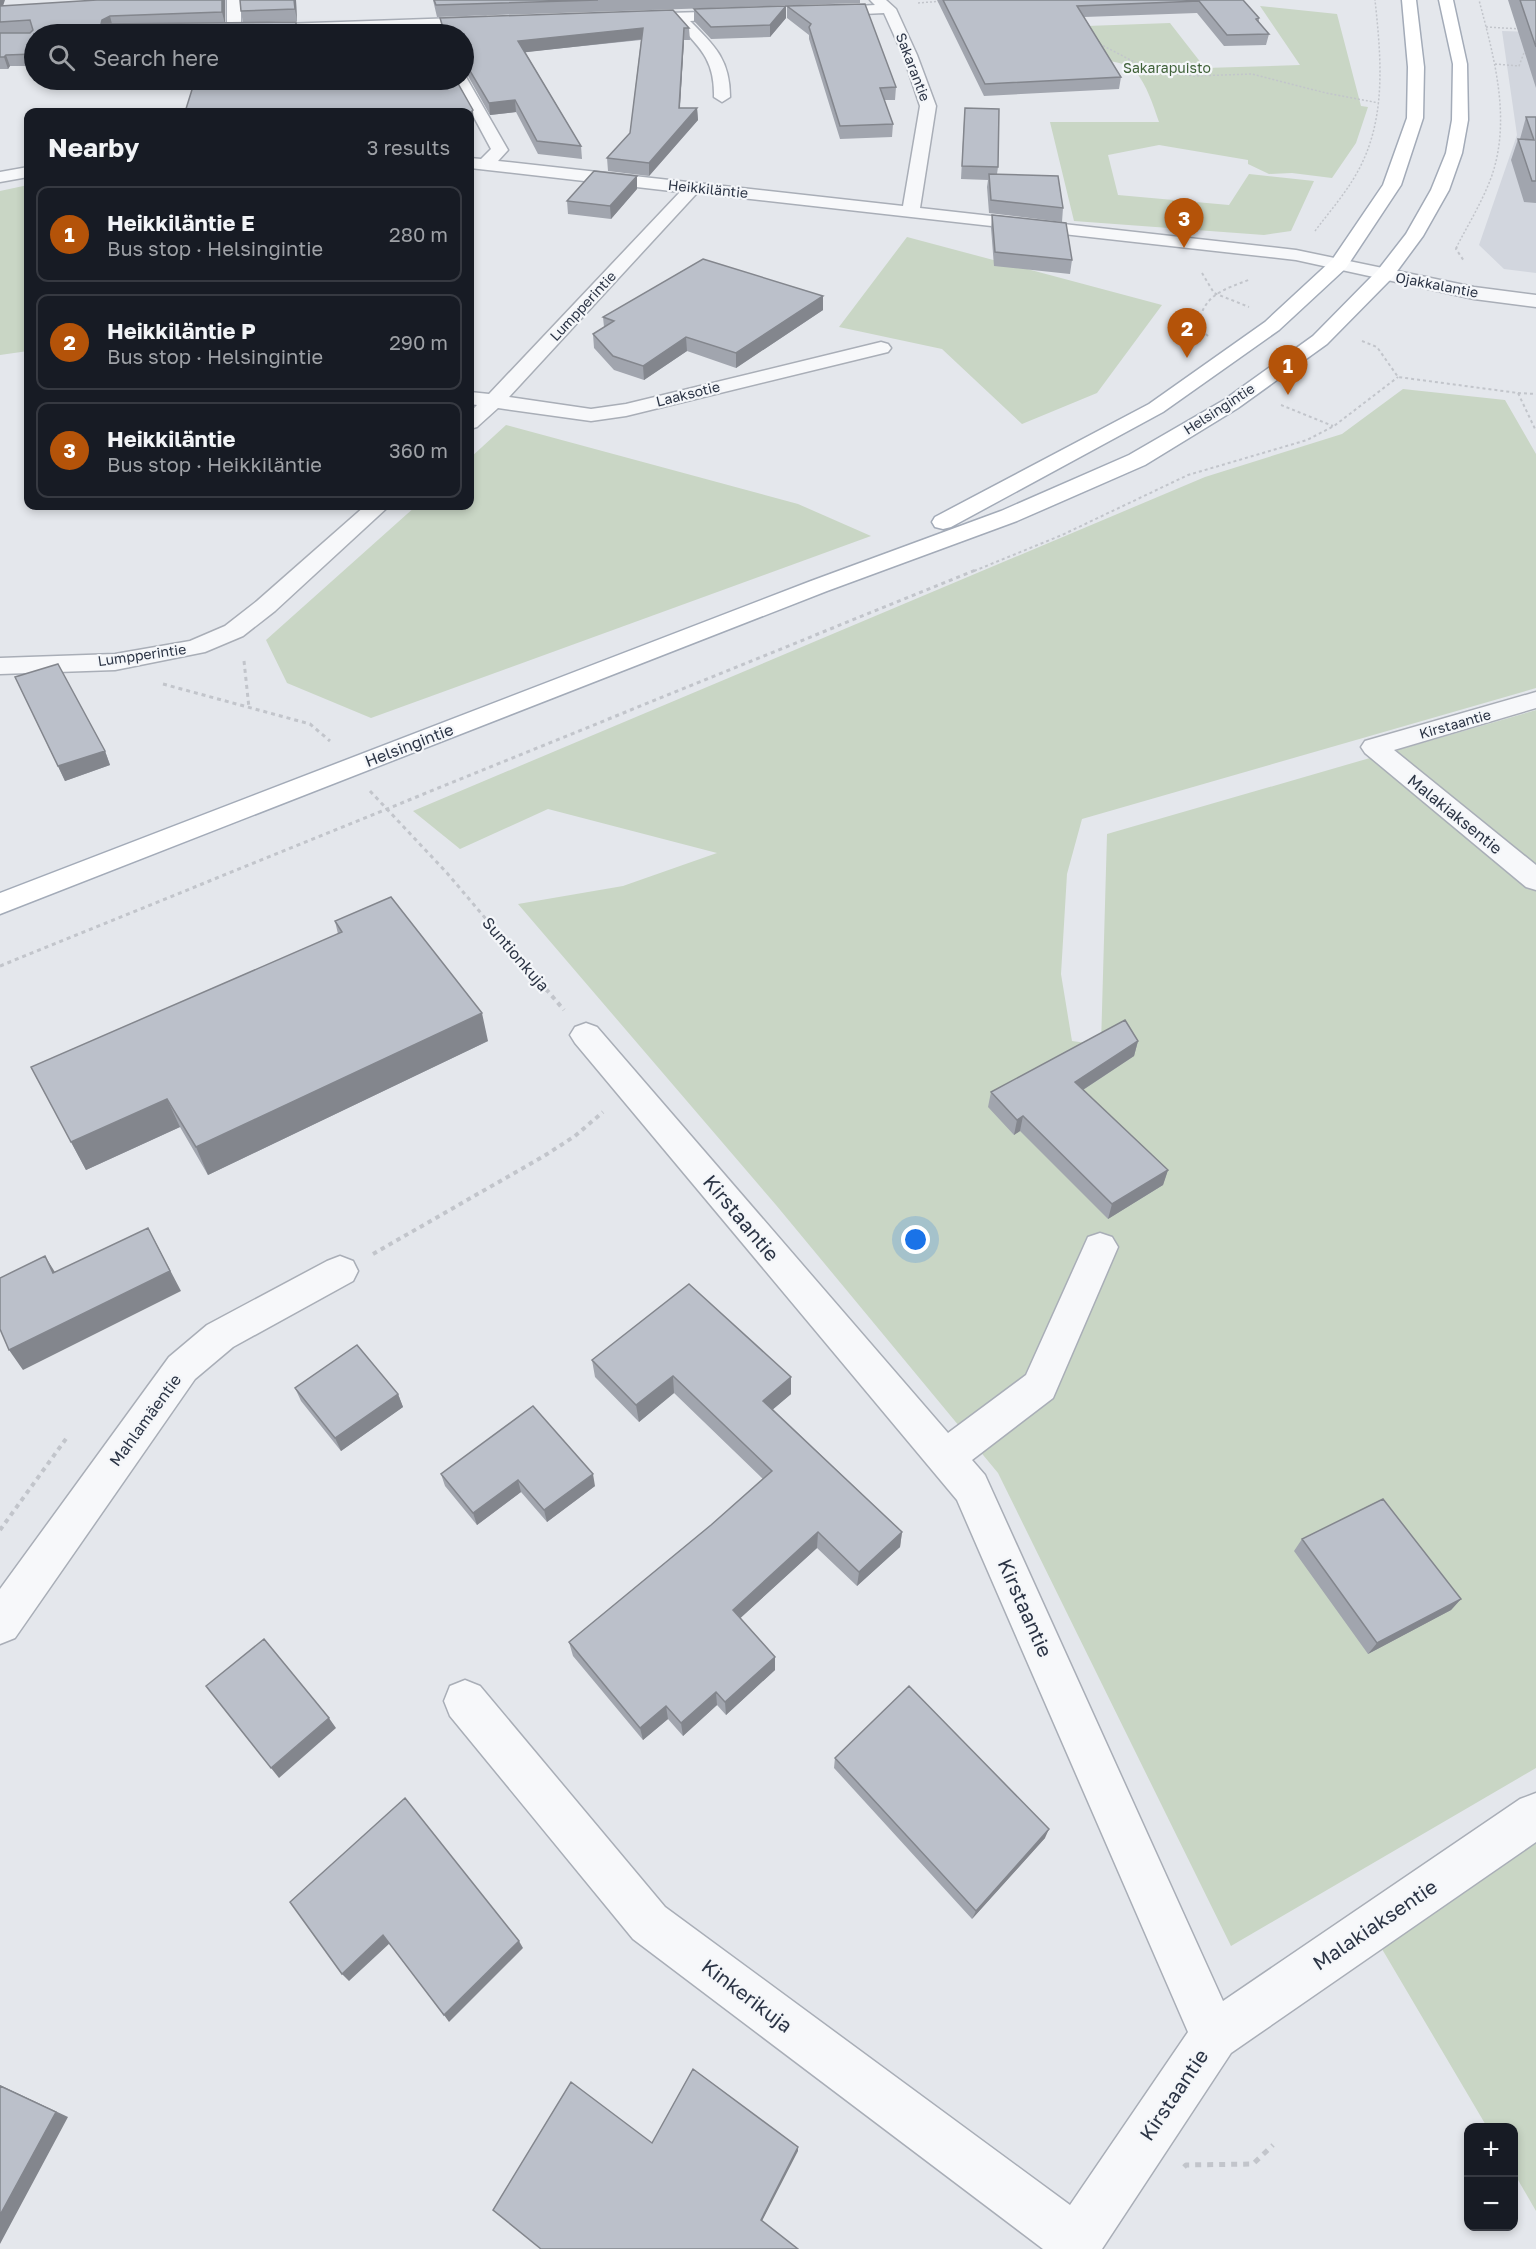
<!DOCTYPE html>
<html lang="en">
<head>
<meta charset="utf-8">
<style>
  body { margin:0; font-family:"Golos Text",sans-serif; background:#20242c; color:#f1f3f6 }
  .controls { position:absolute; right:18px; bottom:18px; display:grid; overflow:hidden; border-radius:12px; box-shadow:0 3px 9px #0003 }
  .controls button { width:54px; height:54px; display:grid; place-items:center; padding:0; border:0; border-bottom:2px solid #363941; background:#171b24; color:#f1f3f6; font:30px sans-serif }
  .you { position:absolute; left:916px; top:1240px; width:21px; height:21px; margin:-15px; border:4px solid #fff; border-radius:50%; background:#1a73e8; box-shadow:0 0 0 9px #1a73e833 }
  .badge { display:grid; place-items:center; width:39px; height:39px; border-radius:50%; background:#b45309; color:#fff; font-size:20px; font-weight:700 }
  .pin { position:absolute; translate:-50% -50px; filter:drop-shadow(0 2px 3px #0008) }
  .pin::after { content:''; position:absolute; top:32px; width:21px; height:18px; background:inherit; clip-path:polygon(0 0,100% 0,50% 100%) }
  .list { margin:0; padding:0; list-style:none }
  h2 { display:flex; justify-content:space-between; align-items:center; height:78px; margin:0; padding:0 24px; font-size:26px }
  h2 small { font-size:20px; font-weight:400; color:#9ea1a6 }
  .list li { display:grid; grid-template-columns:39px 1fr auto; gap:18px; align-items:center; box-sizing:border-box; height:96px; margin:0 12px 12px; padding:0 12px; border:2px solid #363941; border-radius:12px }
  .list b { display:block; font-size:22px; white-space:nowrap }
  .list p { margin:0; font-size:20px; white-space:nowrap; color:#9ea1a6 }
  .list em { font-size:20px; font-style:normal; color:#9ea1a6 }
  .icon { flex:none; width:33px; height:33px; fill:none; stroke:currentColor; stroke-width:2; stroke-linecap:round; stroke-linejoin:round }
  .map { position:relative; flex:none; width:1536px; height:2249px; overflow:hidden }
  .search { position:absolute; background:#171b24; box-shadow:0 3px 9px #0003; left:24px; top:24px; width:450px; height:66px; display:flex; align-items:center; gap:15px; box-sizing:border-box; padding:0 21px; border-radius:33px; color:#9ea1a6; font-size:22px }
  .panel { position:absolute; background:#171b24; box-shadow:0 3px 9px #0003; left:24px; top:108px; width:450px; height:402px; border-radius:12px }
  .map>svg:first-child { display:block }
  .built { fill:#d2d6de }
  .green { fill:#c9d6c5 }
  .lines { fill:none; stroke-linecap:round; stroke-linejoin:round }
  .minor-casing { stroke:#a9aeb7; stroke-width:3 }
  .major-casing { stroke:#a3abb8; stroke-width:3 }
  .path-far4 { stroke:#c2c5cb; stroke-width:1.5; stroke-dasharray:2 2; stroke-linecap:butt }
  .path-far3 { stroke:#c2c5cb; stroke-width:2; stroke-dasharray:3 3; stroke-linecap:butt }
  .path-far2 { stroke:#c2c5cb; stroke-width:3; stroke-dasharray:4 4; stroke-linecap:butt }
  .path-far1 { stroke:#c2c5cb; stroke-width:4; stroke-dasharray:4.5 4.5; stroke-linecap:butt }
  .path { stroke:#c2c5cb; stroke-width:5; stroke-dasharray:6 6; stroke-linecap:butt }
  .minor { fill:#f7f8fa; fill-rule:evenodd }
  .major { fill:#fff; fill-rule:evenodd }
  .wall { fill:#a1a5ae }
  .shaded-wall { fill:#83868d }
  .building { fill:#bbc0ca; stroke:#83868d; stroke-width:1.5 }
  .labels { text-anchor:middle; stroke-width:4.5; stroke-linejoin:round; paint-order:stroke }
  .far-street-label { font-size:14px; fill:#2b3445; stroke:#f4f6f9 }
  .far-park-label { font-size:14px; fill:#3f6138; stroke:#f4f6f9 }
  .street-label { font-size:16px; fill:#2b3445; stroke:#f4f6f9 }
  .near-street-label { font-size:20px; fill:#2b3445; stroke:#f4f6f9 }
</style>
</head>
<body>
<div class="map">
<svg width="1536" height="2249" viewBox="0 0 1536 2249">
  <rect width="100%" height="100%" fill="#e4e7ec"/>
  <path class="built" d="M 1502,31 L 1536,32 L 1536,273 L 1504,269 L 1479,245 L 1517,135 Z"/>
  <path class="green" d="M 1260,6 L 1337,14 L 1361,106 L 1368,107 L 1356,143 L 1332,178 L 1292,173 L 1269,174 L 1248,164 L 1248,160 L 1159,145 L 1108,155 L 1118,195 L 1229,205 L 1249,174 L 1314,181 L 1291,231 L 1264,235 L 1074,221 L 1050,122 L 1159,122 C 1153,105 1147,85 1135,71 C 1122,56 1065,59 1044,58 L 1031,28 L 1170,23 L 1205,68 L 1300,65 Z
    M 28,185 L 28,351 L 0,355 L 0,191 Z
    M 907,237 L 1162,305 L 1097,393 L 1022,424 L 942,349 L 839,327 Z
    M 1403,389 L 1505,400 L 1536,454 L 1536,688 L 1082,819 L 1067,874 L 1061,974 L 1072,1041 L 1101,1045 L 1107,834 L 1536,710 L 1536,1768 L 1231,1946 L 998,1473 L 776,1205 L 518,904 L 623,886 L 717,853 L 548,809 L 460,849 L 413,811 L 1205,477 L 1342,434 Z
    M 506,425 L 798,504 L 871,536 L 371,718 L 287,683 L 266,640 L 416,506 L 470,506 L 470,458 Z
    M 1536,1837 L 1536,2211 L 1514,2173 L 1514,2128 L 1487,2127 L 1382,1949 Z"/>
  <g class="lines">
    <g class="minor-casing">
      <path id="minor" d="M 227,0 L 241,0 L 241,30 L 239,33 L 229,33 L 227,30 Z
        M 870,0 L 886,0 L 896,9 L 917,55 L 936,106 L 920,208 L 1296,250 L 1474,287 L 1536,295 L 1536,307 L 1474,299 L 1296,260 L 697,193 L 509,397 L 591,409 L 626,404 L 881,342 L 888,344 L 891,348 L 888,352 L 626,416 L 591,421 L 498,408 L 477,427 L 470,429 L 470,412 L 477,405 L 470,404 L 470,392 L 489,394 L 680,192 L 470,168 L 470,158 L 481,159 L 491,149 L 454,80 L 464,80 L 464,76 L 466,77 L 508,150 L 498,161 L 903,206 L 920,106 L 903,55 L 884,13 L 822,16 L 815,12 L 822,8 L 875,5 Z
        M 738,11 L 743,12 L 745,15 L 743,18 L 690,21 C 715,46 730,60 730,97 L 722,102 L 714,97 C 715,59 699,47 675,21 L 633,22 L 626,18 L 633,14 Z
        M 486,17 L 493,21 L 491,24 L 253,33 L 246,29 L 253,25 Z
        M 28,167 L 28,177 L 0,182 L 0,172 Z
        M 365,506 L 389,506 L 275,611 L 243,636 L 205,652 L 115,670 L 0,674 L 0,658 L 115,654 L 190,641 L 225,626 L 257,601 Z
        M 1536,692 L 1536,708 L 1394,750 L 1536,865 L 1536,890 L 1526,887 L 1365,753 L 1361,747 L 1365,741 Z
        M 586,1023 L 597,1027 L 948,1433 L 1026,1375 L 1088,1237 L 1100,1233 L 1112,1237 L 1118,1247 L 1053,1398 L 972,1460 L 985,1475 L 1223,2001 L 1520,1799 L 1536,1793 L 1536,1842 L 1231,2053 L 1102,2249 L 1043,2249 L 633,1939 L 450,1716 L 444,1701 L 450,1686 L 465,1680 L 480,1686 L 665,1907 L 1070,2205 L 1188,2032 L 957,1500 L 575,1043 L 570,1035 L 575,1027 Z
        M 340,1256 L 353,1261 L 358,1271 L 353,1281 L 233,1347 L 195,1379 L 15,1638 L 0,1644 L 0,1589 L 169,1357 L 207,1325 L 327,1261 Z"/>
    </g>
    <g class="major-casing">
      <path id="major" d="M 1402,0 L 1416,0 L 1424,67 L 1423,118 L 1401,185 L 1346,268 L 1279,330 L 1163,412 L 951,527 L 943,529 L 935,527 L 932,522 L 935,517 L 1149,404 L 1265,322 L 1332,260 L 1383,185 L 1407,118 L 1408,67 Z
        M 1439,0 L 1453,0 L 1467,64 L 1468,120 L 1462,153 L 1449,190 L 1423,236 L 1392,278 L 1327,344 L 1238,408 L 1145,465 L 1017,521 L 827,591 L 0,914 L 0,893 L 811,581 L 1001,511 L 1129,455 L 1224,400 L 1313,336 L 1378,270 L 1406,234 L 1431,190 L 1446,153 L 1452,120 L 1453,64 Z"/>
    </g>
    <path class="path-far4" d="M 918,3 L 943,1
      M 1486,27 L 1521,29
      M 1096,42 L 1142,66 L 1157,71 L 1194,76 L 1252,74 L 1326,93 L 1379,103
      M 1495,64 L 1519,66 L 1525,50 L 1536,51
      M 1315,231 C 1330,211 1346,193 1358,171 C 1387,118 1381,57 1375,0
      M 1456,248 C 1468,225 1482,202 1491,178 C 1512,120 1494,57 1479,0"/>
    <path class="path-far3" d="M 1457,247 L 1456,249 L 1464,261
      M 1202,273 L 1214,293 L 1249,307
      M 1208,336 L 1198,327 C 1203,294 1223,290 1251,279
      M 1362,341 L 1377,347 L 1398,377 L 1518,393 L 1536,431
      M 1518,393 L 1536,394
      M 1281,405 L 1333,426
      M 974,571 L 1062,535 L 1188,475 L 1307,440 L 1334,426 L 1398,377"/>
    <path class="path-far2" d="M 244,661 L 249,708
      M 163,684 L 310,724 L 330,741
      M 370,791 L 447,873 L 547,991
      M 0,966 L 978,569"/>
    <path class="path-far1" d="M 546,989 L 564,1010
      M 373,1254 L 544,1156 L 575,1136 L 603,1112
      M 0,1530 L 68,1436"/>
    <path class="path" d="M 1184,2167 L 1186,2165 L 1253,2164 L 1273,2145"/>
    <use href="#minor" class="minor"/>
    <use href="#major" class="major"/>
  </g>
  <path class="wall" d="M 0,0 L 3,6 L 225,0 L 225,23 L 296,22 L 298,34 L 34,34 L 34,66 L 10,66 L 8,69 L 0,69 L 0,33 L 31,32 L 0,33 Z
    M 240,0 L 296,0 L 297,21 L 243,23 L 241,11 Z
    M 433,0 L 860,0 L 860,3 L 437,17 Z
    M 937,0 L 1243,0 L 1259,18 L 1259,22 L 1269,34 L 1266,45 L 1224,46 L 1197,13 L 1084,17 L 1121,77 L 1119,89 L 984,96 Z
    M 1508,0 L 1536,0 L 1536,88 Z
    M 786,6 L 786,18 L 770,37 L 711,39 L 694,21 L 694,9 Z
    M 787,6 L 896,87 L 895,100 L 884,100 L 893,124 L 892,137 L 840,139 L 809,39 L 809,35 L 787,18 Z
    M 440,18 L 689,28 L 690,40 L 684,40 L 680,108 L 697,108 L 698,120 L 649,176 L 608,171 L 607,158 L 630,133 L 641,40 L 525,52 L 581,146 L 582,159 L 538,154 L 516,112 L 490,115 L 468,76 L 464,74 L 464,34 L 443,34 Z
    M 1526,117 L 1536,117 L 1536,203 L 1524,202 L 1511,160 L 1518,139 L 1520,139 Z
    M 964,121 L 998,167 L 997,174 L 1063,208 L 1062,222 L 989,213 L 987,187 L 988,180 L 961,179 Z
    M 637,189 L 611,219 L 568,214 L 567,201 Z
    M 992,215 L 1072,260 L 1070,274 L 994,266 L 991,228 Z
    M 823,310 L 736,368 L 687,351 L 644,380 L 614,370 L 594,348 L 593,334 L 604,327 L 603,317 Z
    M 15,677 L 105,751 L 110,765 L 65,781 Z
    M 335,921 L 488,1041 L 208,1175 L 180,1127 L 86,1170 L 71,1142 L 338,934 Z
    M 1138,1041 L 1134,1056 L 1083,1090 L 1168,1170 L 1163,1185 L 1108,1219 L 1020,1131 L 1014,1135 L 988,1107 L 991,1092 Z
    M 592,1360 L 791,1394 L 773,1409 L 902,1532 L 900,1547 L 857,1586 L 817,1548 L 740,1618 L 775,1657 L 775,1670 L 726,1715 L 717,1705 L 683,1736 L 668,1719 L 643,1740 L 573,1656 L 569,1642 L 711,1525 L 763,1479 L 674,1393 L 639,1422 L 595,1377 Z
    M 295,1388 L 398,1394 L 403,1407 L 341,1451 L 301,1401 Z
    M 441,1474 L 595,1486 L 547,1522 L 521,1492 L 477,1525 L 445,1486 Z
    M 1302,1539 L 1461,1599 L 1451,1610 L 1368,1654 L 1294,1551 Z
    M 835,1758 L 1045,1838 L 972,1919 L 834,1768 Z"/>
  <path class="shaded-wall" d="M 0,0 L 5,0 L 0,15 Z
    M 222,0 L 225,0 L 225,24 L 222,12 Z
    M 294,0 L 296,0 L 297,21 L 295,9 Z
    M 786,6 L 786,18 L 770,37 L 770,25 Z
    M 110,16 L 113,28 L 101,24 L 102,20 Z
    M 643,28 L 644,39 L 519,53 L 518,41 Z
    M 684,28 L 684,40 L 679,120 L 679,108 Z
    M 6,55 L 10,66 L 8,69 L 4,57 Z
    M 515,100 L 516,112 L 490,115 L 489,103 Z
    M 697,108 L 698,120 L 649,176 L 649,163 Z
    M 473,110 L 474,122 L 470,127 L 470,113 Z
    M 637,176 L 637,189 L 611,219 L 610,206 Z
    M 823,296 L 823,310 L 736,368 L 736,353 Z
    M 686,337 L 687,351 L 644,380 L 643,366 Z
    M 105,751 L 110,765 L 65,781 L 58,766 Z
    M 482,1013 L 488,1041 L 208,1175 L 196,1147 Z
    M 1138,1041 L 1134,1056 L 1072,1097 L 1075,1082 Z
    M 167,1099 L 180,1127 L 86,1170 L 71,1142 Z
    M 1023,1116 L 1020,1131 L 1014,1135 L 1017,1120 Z
    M 1168,1170 L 1163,1185 L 1108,1219 L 1112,1204 Z
    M 148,1228 L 181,1291 L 23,1370 L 9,1350 Z
    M 45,1256 L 58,1277 L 53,1273 Z
    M 673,1376 L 674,1393 L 639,1422 L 636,1405 Z
    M 791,1377 L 791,1394 L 764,1417 L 763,1401 Z
    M 398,1394 L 403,1407 L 341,1451 L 335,1438 Z
    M 593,1474 L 595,1486 L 547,1522 L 544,1510 Z
    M 518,1480 L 521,1492 L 477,1525 L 473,1513 Z
    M 818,1532 L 817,1548 L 734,1624 L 733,1610 Z
    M 902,1532 L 900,1547 L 857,1586 L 859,1572 Z
    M 1461,1599 L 1451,1610 L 1368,1654 L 1377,1643 Z
    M 775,1657 L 775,1670 L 726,1715 L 725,1702 Z
    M 716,1692 L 717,1705 L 683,1736 L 681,1723 Z
    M 666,1706 L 668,1719 L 643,1740 L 640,1728 Z
    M 329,1718 L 336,1728 L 279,1778 L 271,1768 Z
    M 1049,1829 L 1045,1838 L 972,1919 L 976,1911 Z
    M 383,1935 L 390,1943 L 349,1981 L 342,1974 Z
    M 519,1941 L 523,1948 L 449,2022 L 444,2015 Z
    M 0,2085 L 68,2117 L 0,2244 Z
    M 798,2147 L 798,2151 L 761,2223 L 761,2220 Z"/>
  <path class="building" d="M 97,0 L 222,0 L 222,12 L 110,16 L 102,20 L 101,24 L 296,22 L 296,34 L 34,34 L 34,54 L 6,55 L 4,57 L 0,57 L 0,33 L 30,33 L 33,30 L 30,20 L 0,22 L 0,6 Z
    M 240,0 L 294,0 L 295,9 L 241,11 Z
    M 434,0 L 598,0 L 436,5 Z
    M 943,0 L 1243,0 L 1259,18 L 1256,19 L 1269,34 L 1227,35 L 1199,1 L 1077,6 L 1121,77 L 985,84 Z
    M 1520,0 L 1536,0 L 1536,47 Z
    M 865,4 L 896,87 L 880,88 L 893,124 L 840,126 L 809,27 L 811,24 L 787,6 Z
    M 786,6 L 770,25 L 711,27 L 694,9 Z
    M 673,10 L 689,28 L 684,28 L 679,108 L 697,108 L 649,163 L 607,158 L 630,133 L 643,28 L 518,41 L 581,146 L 537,141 L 515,100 L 489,103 L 466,64 L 464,63 L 464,34 L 445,34 L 440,18 Z
    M 195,80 L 456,80 L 473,110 L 470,113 L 185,112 Z
    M 965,108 L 999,109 L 998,167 L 962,166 Z
    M 1526,117 L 1536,117 L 1536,181 L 1532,181 L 1518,139 L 1534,140 Z
    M 594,171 L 637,176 L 610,206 L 567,201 Z
    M 989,174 L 1058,176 L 1063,208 L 991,200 Z
    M 992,215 L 1066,223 L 1072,260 L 995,252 Z
    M 703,259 L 823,296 L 736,353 L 686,337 L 643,366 L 613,356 L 593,334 L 614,321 L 603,317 Z
    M 58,664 L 105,751 L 58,766 L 15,677 Z
    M 391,897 L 482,1013 L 196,1147 L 167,1099 L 71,1142 L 31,1067 L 342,932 L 335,921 Z
    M 1125,1020 L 1138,1041 L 1075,1082 L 1168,1170 L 1112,1204 L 1023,1116 L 1017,1120 L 991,1092 Z
    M 148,1228 L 170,1271 L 9,1350 L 0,1329 L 0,1278 L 45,1256 L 53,1273 Z
    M 689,1284 L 791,1377 L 763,1401 L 902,1532 L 859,1572 L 818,1532 L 733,1610 L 775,1657 L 725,1702 L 716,1692 L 681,1723 L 666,1706 L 640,1728 L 569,1642 L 711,1525 L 772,1471 L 673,1376 L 636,1405 L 592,1360 Z
    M 357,1345 L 398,1394 L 335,1438 L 295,1388 Z
    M 533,1406 L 593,1474 L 544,1510 L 518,1480 L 473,1513 L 441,1474 Z
    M 1383,1499 L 1461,1599 L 1377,1643 L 1302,1539 Z
    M 264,1639 L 329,1718 L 271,1768 L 206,1686 Z
    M 909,1686 L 1049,1829 L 976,1911 L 835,1758 Z
    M 405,1798 L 519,1941 L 444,2015 L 383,1935 L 342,1974 L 290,1902 Z
    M 693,2069 L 798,2147 L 761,2220 L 798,2249 L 541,2249 L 493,2210 L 571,2082 L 652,2143 Z
    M 0,2086 L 56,2112 L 0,2215 Z"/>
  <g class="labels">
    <g class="far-street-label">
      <text transform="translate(913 67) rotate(69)" y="5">Sakarantie</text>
      <text transform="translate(708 189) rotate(6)" y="5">Heikkiläntie</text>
      <text transform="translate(1437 285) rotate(11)" y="5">Ojakkalantie</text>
      <text transform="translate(583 306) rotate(-47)" y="5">Lumpperintie</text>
      <text transform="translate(688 394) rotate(-14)" y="5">Laaksotie</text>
      <text transform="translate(1219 409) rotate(-33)" y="5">Helsingintie</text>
      <text transform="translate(142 655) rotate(-8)" y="5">Lumpperintie</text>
      <text transform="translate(1455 724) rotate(-16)" y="5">Kirstaantie</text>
    </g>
    <g class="far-park-label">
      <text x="1167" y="73">Sakarapuisto</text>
    </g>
    <g class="street-label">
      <text transform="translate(409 745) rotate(-21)" y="6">Helsingintie</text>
      <text transform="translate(1455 814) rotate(39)" y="6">Malakiaksentie</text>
      <text transform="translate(516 954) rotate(49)" y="6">Suntionkuja</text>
      <text transform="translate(145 1420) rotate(-54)" y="6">Mahlamäentie</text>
    </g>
    <g class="near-street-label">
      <text transform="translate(741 1218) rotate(50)" y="7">Kirstaantie</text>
      <text transform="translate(1025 1608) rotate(66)" y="7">Kirstaantie</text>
      <text transform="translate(1375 1925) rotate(-34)" y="7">Malakiaksentie</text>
      <text transform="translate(747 1996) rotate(37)" y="7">Kinkerikuja</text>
      <text transform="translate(1174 2095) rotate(-56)" y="7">Kirstaantie</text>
    </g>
  </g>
</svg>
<div class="controls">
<button>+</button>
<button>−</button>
</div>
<div class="you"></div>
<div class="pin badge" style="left:1288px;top:395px">1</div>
<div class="pin badge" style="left:1187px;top:358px">2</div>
<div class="pin badge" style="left:1184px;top:248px">3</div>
<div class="search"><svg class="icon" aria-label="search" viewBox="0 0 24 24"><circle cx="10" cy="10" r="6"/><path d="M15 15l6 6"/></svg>Search here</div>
<section class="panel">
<h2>Nearby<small>3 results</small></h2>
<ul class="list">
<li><span class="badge">1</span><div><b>Heikkiläntie E</b><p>Bus stop · Helsingintie</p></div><em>280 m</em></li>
<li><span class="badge">2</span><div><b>Heikkiläntie P</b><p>Bus stop · Helsingintie</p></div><em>290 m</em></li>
<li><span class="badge">3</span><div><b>Heikkiläntie</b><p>Bus stop · Heikkiläntie</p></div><em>360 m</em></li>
</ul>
</section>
</div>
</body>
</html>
